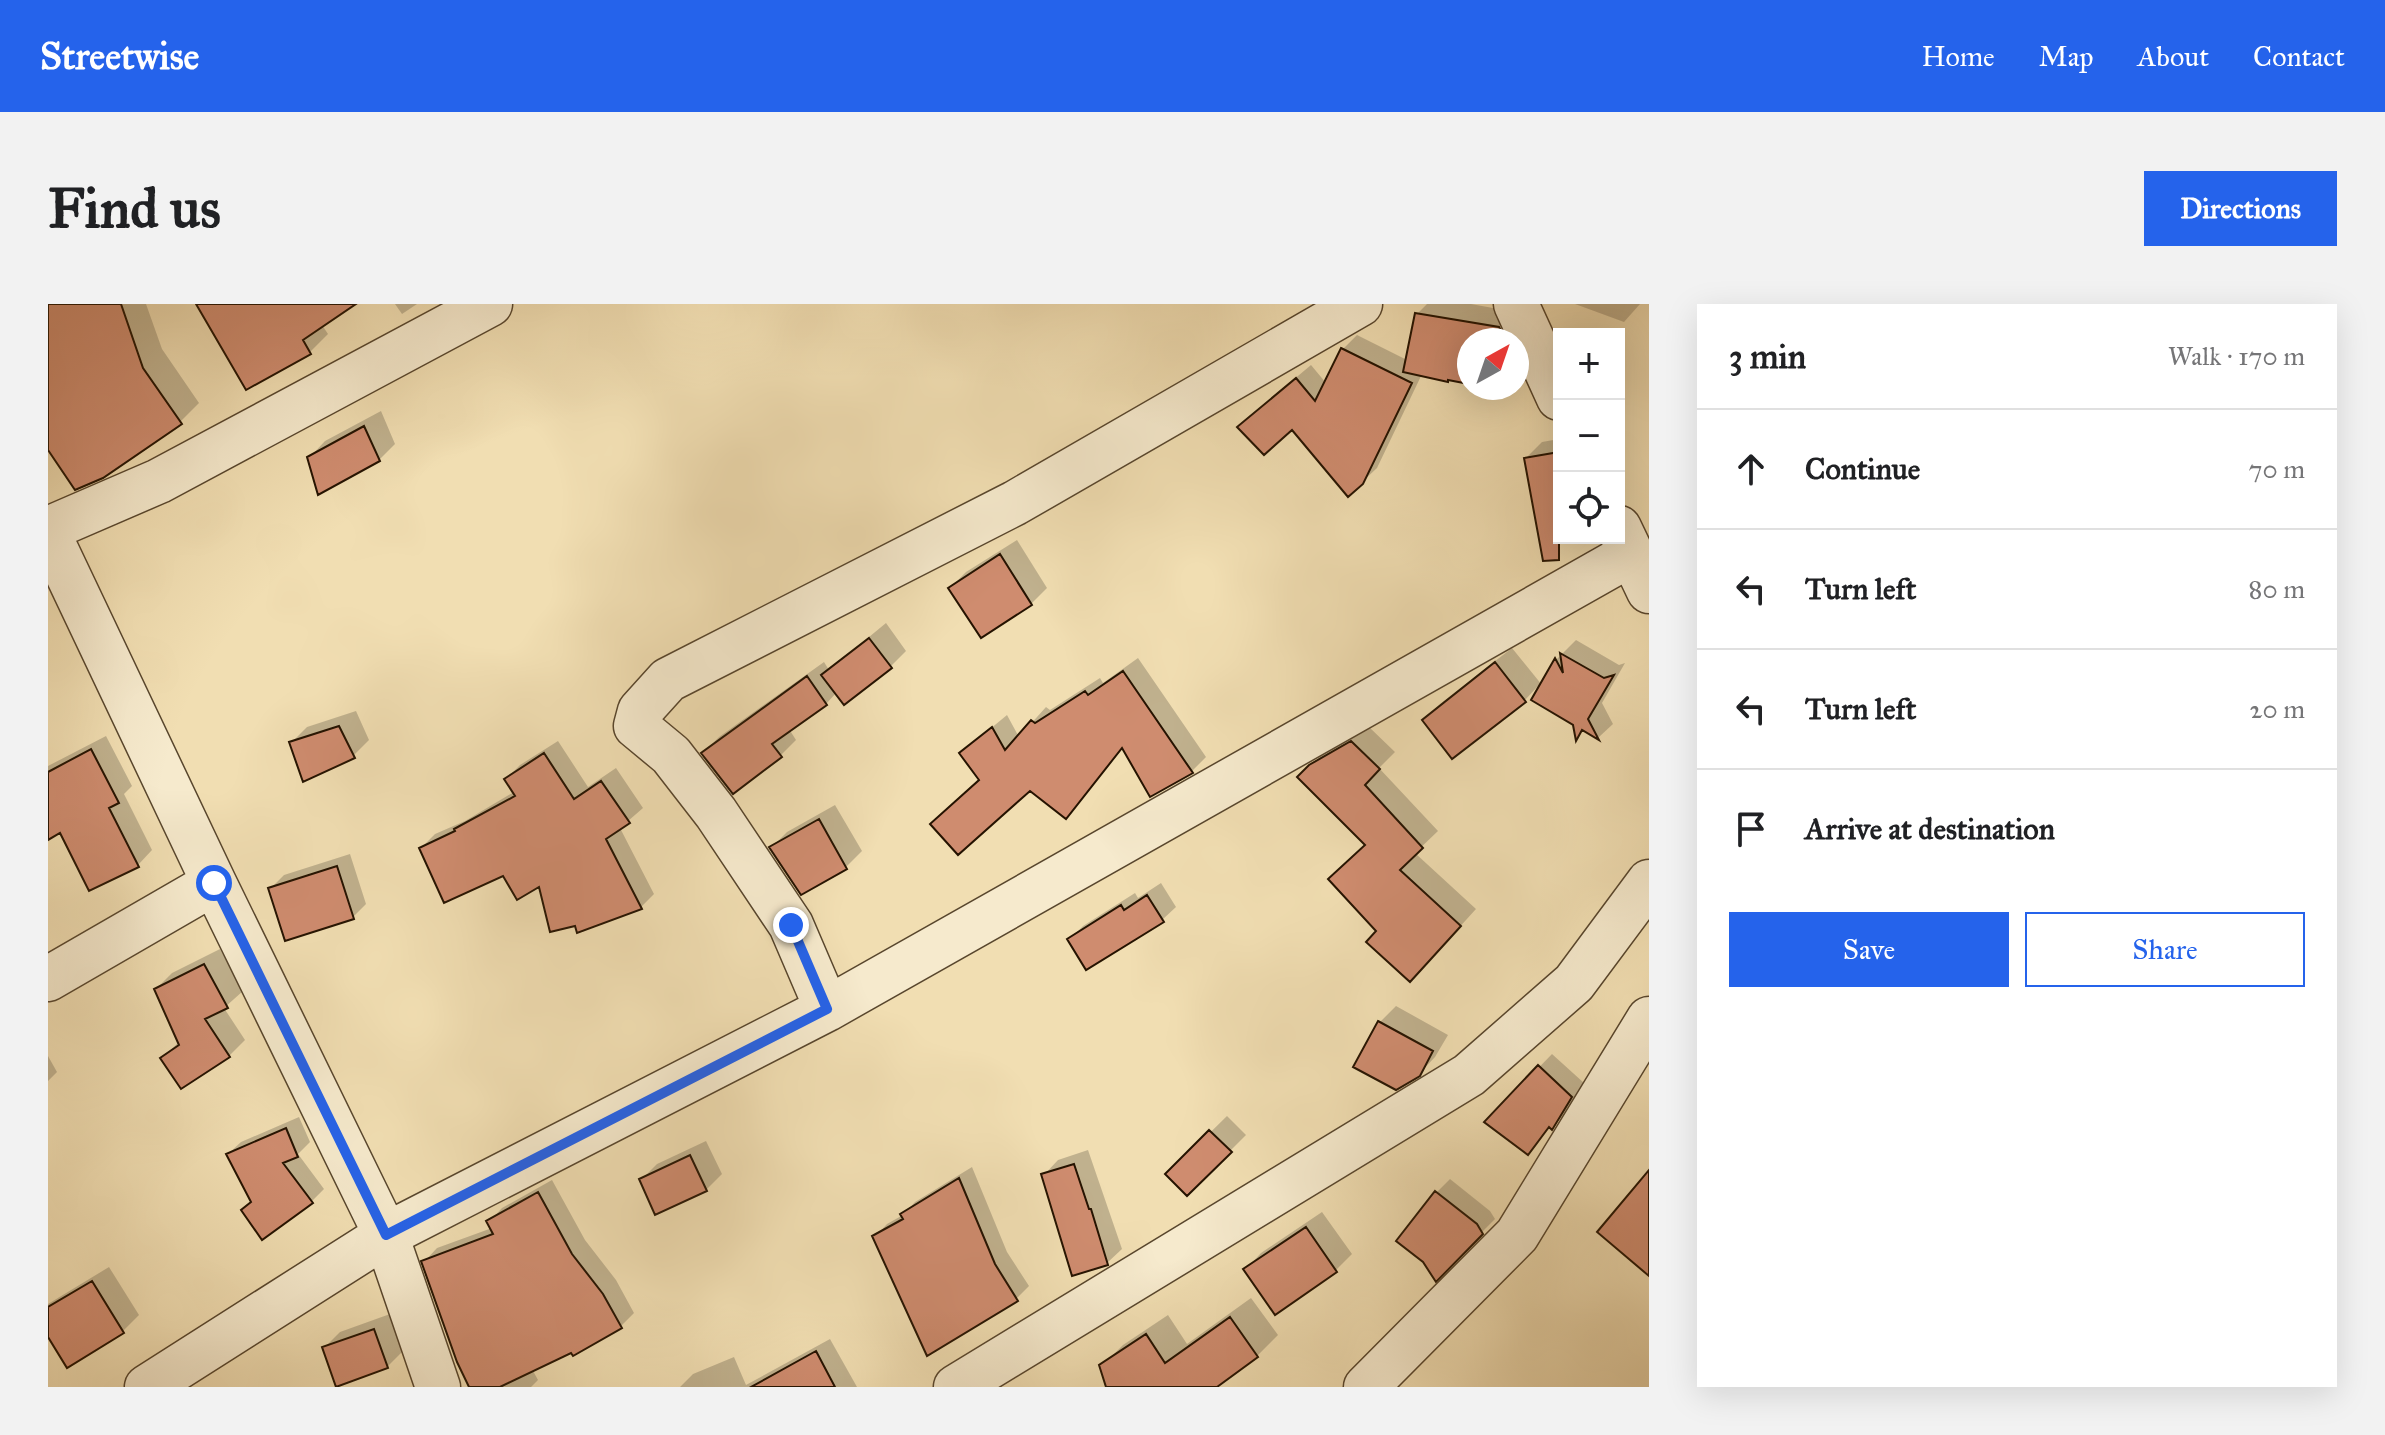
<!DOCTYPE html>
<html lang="en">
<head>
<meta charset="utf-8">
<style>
  body { margin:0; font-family:"IM FELL Great Primer",serif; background:#f2f2f2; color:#202124 }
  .controls { position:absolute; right:24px; top:24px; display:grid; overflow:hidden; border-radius:0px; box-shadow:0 8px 32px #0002 }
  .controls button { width:72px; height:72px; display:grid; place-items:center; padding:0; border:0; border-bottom:2px solid #e0e0e0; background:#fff; color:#202124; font:40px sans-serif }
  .compass { position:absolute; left:1409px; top:24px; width:72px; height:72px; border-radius:50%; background:#fff; box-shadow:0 8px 32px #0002; rotate:40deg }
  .stop { position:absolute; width:24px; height:24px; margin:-18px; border:6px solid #2563eb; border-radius:50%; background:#fff }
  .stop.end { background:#2563eb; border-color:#fff; box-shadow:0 2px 8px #0008 }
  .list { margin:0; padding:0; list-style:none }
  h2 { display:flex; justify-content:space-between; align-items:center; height:104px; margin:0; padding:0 32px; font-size:34px }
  h2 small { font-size:26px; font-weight:400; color:#757577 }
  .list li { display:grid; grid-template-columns:52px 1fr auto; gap:24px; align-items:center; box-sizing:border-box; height:120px; padding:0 32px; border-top:2px solid #e0e0e0 }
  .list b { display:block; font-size:30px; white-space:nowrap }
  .list em { font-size:26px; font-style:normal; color:#757577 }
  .actions { display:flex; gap:16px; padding:24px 32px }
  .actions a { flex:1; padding:18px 0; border:2px solid #2563eb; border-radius:0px; text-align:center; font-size:28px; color:#2563eb }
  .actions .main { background:#2563eb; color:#fff }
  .icon { flex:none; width:44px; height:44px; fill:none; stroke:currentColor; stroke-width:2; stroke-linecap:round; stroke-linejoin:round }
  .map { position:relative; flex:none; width:1601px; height:1083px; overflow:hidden; border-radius:0px }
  header { display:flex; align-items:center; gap:48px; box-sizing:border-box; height:112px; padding:0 40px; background:#2563eb; color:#fff }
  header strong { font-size:38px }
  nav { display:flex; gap:44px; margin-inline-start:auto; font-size:28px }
  .intro { display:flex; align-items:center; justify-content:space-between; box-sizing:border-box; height:192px; padding:0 48px }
  h1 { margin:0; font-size:56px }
  .button { padding:20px 36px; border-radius:0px; background:#2563eb; color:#fff; font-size:28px; font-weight:700 }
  main { display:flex; gap:48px; padding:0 48px }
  aside { flex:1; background:#fff; border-radius:0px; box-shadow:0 8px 32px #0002 }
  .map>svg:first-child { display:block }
  .shadow { fill:#0003 }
  .building { fill:#cf8c6f; stroke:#251301; stroke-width:2 }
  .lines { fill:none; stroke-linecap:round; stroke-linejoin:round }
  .minor-casing { stroke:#58462d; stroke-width:47 }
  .minor { stroke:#f6eacd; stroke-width:44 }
  .route { stroke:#2563eb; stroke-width:10 }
</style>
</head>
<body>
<header>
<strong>Streetwise</strong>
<nav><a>Home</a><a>Map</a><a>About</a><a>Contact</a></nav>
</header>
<div class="intro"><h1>Find us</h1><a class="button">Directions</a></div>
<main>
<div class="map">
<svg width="1601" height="1083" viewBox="0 0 1601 1083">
  <rect width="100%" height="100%" fill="#f1deb2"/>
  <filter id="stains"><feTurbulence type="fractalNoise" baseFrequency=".0025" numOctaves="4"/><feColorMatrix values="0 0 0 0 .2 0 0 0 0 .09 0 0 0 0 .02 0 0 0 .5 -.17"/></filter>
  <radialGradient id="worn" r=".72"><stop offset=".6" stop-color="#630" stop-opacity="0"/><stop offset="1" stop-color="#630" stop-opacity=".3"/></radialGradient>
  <path class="shadow" d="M 0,0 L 98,0 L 114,45 L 151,99 L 132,118 L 0,143 Z
    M 151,0 L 305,0 L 274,21 L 280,30 L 262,48 Z
    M 347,0 L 369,0 L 354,10 Z
    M 1379,0 L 1423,0 L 1467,8 L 1484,70 L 1468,86 L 1458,84 L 1469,84 L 1469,36 L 1421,36 L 1421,78 L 1374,70 L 1329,164 L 1313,179 L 1244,123 L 1206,109 L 1263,61 L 1278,79 L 1295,45 L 1309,31 L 1359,56 L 1369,10 Z
    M 1527,0 L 1592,0 L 1576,18 Z
    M 333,107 L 347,140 L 331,156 L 261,154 L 277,137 Z
    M 1511,135 L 1511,229 L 1478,154 L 1494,138 Z
    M 969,236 L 999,284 L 983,300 L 934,332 L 902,284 L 918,268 Z
    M 838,319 L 858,347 L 843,362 L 789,388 L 778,400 L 741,425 L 748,436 L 732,452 L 655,449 L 671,433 L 776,358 L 781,366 Z
    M 1528,336 L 1571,361 L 1577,359 L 1554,399 L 1565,420 L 1551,433 L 1536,425 L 1529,433 L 1526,419 L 1492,380 L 1477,396 L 1405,452 L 1376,416 L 1392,400 L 1464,344 L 1494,381 L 1509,355 Z
    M 1090,354 L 1158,453 L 1144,467 L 1103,491 L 1076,443 L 1018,513 L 981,484 L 933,475 L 913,449 L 959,411 L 971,433 L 998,403 L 1002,406 L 1052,374 L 1055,379 Z
    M 308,407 L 321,436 L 305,452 L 243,439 L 259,423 Z
    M 1320,422 L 1347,448 L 1331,464 L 1390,527 L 1367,549 L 1428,605 L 1378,660 L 1331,627 L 1319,540 L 1252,473 L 1279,445 Z
    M 58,432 L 84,482 L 76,490 L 104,546 L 90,561 L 13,527 L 0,530 L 0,462 Z
    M 510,437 L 540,483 L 568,464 L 595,504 L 572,524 L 606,590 L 592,604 L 456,570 L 373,544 L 387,530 L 417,517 L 466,488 L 458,475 L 472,461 Z
    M 787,501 L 814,547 L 798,563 L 724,543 L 739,528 Z
    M 302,550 L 318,600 L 305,613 L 223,584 L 236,571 Z
    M 1113,579 L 1128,603 L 1114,616 L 1021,636 L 1035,622 L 1087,589 L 1090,594 Z
    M 172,645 L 195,687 L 176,704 L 197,736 L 181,752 L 133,782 L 114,754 L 132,737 L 108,685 L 124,669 Z
    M 1348,702 L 1400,731 L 1387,753 L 1371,770 L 1332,718 Z
    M 1504,750 L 1536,779 L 1517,810 L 1504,823 L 1505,814 L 1488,837 L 1491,837 L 1480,848 L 1439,817 Z
    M 0,752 L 9,768 L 0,777 Z
    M 1179,812 L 1198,831 L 1139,890 L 1120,870 Z
    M 251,813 L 262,838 L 250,850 L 276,885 L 264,897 L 180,850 L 193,838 Z
    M 658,837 L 674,870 L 658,886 L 593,876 L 609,860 Z
    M 1040,846 L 1074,945 L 1059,959 L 996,871 L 1010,856 Z
    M 924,863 L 959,948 L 981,982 L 968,995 L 827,933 L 839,920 L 855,911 L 867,898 Z
    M 1402,875 L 1442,907 L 1447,915 L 1388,974 L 1377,957 L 1389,888 Z
    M 504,876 L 537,936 L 568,976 L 586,1009 L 573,1022 L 525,1049 L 524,1046 L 484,1065 L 490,1076 L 483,1083 L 423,1083 L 376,958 L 389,944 L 444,924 L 441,918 L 454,904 Z
    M 1274,908 L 1304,950 L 1288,966 L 1198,965 L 1213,949 Z
    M 61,963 L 91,1011 L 75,1027 L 19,1061 L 0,1029 L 0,1000 Z
    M 1203,994 L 1230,1031 L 1209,1052 L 1168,1083 L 1060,1083 L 1054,1062 L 1075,1041 L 1120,1011 L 1139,1040 Z
    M 342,1010 L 355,1047 L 339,1063 L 276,1044 L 292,1028 Z
    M 782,1035 L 809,1083 L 632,1083 L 645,1070 L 686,1053 L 698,1081 Z"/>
  <path class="building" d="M 0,0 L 73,0 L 95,64 L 134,120 L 55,174 L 27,186 L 0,146 Z
    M 148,0 L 308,0 L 255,36 L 263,50 L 198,86 Z
    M 1367,9 L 1451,23 L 1457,36 L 1421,36 L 1421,80 L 1400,76 L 1400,78 L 1355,68 Z
    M 1293,44 L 1364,79 L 1315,180 L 1300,193 L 1244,126 L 1216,151 L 1189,123 L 1248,74 L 1267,97 Z
    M 316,122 L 332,157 L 270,191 L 259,153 Z
    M 1511,148 L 1511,256 L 1495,257 L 1476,154 Z
    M 952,250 L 984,301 L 933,334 L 900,284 Z
    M 821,334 L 844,364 L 796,401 L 773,371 Z
    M 1512,349 L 1556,374 L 1566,371 L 1540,415 L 1551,436 L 1534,426 L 1528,437 L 1525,421 L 1483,396 L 1507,354 L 1515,369 Z
    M 1447,358 L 1478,398 L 1404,455 L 1374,416 Z
    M 1075,367 L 1145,469 L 1102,493 L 1074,444 L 1018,515 L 982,487 L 910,551 L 882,520 L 931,476 L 911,449 L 944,423 L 957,446 L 983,416 L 987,419 L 1037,387 L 1040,391 Z
    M 759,372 L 779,401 L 724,440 L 734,453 L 685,490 L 653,449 Z
    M 291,422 L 307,454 L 255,478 L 241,438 Z
    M 1303,437 L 1332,465 L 1317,481 L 1375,544 L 1352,566 L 1413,622 L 1362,678 L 1318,638 L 1328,627 L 1280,575 L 1317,541 L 1249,473 L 1261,461 Z
    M 43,445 L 71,499 L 61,504 L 91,563 L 41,587 L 12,529 L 0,536 L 0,468 Z
    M 496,449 L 526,495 L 553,477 L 582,519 L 558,535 L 594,605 L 529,629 L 527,622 L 502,628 L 491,583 L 469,596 L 455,572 L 396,599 L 371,544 L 407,527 L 406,525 L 467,492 L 456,475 Z
    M 771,515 L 799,565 L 753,591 L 721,543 Z
    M 289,562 L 306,615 L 237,637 L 220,584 Z
    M 1099,591 L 1116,618 L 1038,666 L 1019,635 L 1073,601 L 1076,606 Z
    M 156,660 L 180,704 L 157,715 L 182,753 L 133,785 L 112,754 L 131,741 L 106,685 Z
    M 1330,717 L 1385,747 L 1372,772 L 1348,786 L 1305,763 Z
    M 1490,761 L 1524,793 L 1504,826 L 1501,823 L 1480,851 L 1436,818 Z
    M 238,824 L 250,853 L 235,859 L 265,899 L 214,936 L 193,906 L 203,898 L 178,850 Z
    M 1161,826 L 1184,848 L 1139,892 L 1117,870 Z
    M 642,851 L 659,887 L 607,911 L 591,875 Z
    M 1026,860 L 1041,905 L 1043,905 L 1060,961 L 1024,972 L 993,870 Z
    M 1601,866 L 1601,972 L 1549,928 Z
    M 911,874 L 947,960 L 970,997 L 879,1052 L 824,932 L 855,915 L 852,910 Z
    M 1387,887 L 1429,920 L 1435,930 L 1388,978 L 1375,958 L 1348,937 Z
    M 490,888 L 524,950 L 555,990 L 574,1024 L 525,1052 L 523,1049 L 452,1083 L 421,1083 L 409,1058 L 373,957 L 445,930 L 438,917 Z
    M 1258,923 L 1289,968 L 1227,1011 L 1195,965 Z
    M 44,977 L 76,1029 L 19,1064 L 0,1033 L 0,1003 Z
    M 1182,1013 L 1210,1053 L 1169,1083 L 1058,1083 L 1051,1061 L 1098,1030 L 1117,1059 Z
    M 326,1025 L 340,1064 L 288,1083 L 274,1043 Z
    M 768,1047 L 787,1083 L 703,1083 Z"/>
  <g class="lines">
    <g class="minor-casing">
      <path id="minor" d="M 1468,0 L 1511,94
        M 1571,224 L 1601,287
        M 0,225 L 111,177 L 442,0
        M 0,229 L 166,579 L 338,931 L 390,1083
        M 0,675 L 166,579
        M 779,705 L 743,621 L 668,509 L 623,451 L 588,422 L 592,407 L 620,376 L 967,199 L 1312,0
        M 99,1083 L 338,931 L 779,705 L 1583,250
        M 908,1083 L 1421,771 L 1526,679 L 1601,578
        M 1318,1083 L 1469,931 L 1601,715"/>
    </g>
    <use href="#minor" class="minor"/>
  </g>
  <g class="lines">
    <path class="route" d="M 166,579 L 338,931 L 779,705 L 743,621"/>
  </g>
  <rect width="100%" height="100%" filter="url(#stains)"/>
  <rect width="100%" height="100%" fill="url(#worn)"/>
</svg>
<div class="controls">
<button>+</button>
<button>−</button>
<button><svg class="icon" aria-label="locate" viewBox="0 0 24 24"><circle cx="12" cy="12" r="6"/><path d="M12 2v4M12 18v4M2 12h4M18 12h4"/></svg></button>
</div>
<svg class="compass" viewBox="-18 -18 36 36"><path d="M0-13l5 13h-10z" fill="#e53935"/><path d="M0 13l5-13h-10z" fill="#757577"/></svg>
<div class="stop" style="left:166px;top:579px"></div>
<div class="stop end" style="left:743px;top:621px"></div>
</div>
<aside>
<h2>3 min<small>Walk · 170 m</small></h2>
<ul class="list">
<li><svg class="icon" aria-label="ahead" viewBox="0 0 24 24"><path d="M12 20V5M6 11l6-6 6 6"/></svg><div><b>Continue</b></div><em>70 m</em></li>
<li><svg class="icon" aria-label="left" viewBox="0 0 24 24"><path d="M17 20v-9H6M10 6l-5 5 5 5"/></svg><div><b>Turn left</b></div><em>80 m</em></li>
<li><svg class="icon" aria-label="left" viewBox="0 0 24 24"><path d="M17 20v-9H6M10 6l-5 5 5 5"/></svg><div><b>Turn left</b></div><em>20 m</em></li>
<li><svg class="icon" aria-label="arrive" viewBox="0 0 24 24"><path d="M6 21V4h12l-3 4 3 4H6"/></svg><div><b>Arrive at destination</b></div></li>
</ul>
<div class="actions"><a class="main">Save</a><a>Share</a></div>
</aside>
</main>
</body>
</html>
